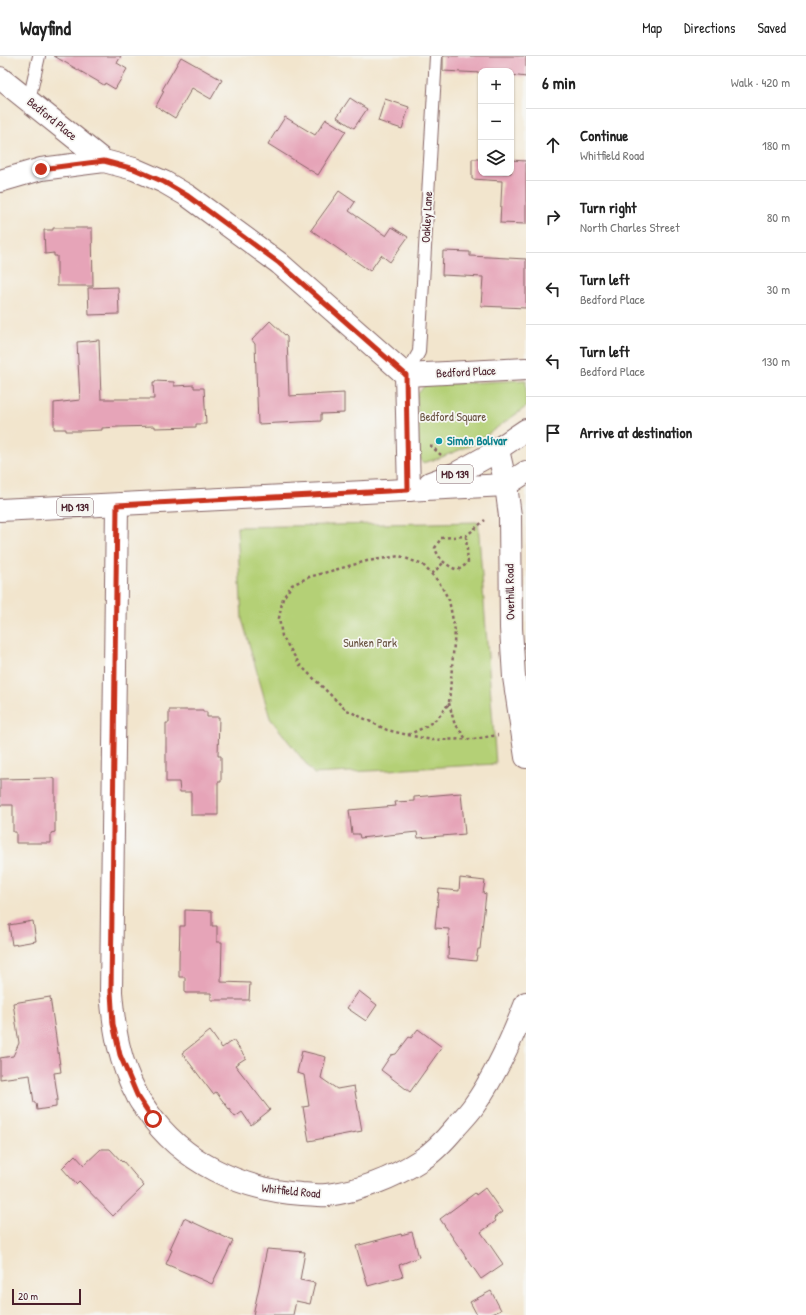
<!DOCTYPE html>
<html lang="en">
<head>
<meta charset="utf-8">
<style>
  body { margin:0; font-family:"Patrick Hand",sans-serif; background:#f2f2f2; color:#222 }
  .controls { position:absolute; right:12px; top:12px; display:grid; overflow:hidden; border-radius:8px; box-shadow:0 1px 3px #0004 }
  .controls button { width:36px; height:36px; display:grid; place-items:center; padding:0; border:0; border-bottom:1px solid #e0e0e0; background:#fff; color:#222; font:20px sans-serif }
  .scale { position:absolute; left:12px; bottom:10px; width:69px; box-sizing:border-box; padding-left:4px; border:2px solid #4a1f2b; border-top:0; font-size:11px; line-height:14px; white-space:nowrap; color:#4a1f2b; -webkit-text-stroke:3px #f6f6f2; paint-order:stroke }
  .stop { position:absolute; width:12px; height:12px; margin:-9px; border:3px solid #c8321e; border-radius:50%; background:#fff }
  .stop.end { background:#c8321e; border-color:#fff; box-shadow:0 1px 4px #0008 }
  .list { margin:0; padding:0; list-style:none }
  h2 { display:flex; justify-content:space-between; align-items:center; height:52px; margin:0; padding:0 16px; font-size:17px }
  h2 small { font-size:13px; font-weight:400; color:#767676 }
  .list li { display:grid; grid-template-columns:26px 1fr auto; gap:12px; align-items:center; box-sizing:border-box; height:72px; padding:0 16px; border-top:1px solid #e0e0e0 }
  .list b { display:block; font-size:15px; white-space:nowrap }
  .list p { margin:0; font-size:13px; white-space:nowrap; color:#767676 }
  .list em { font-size:13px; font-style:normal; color:#767676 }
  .icon { flex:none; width:22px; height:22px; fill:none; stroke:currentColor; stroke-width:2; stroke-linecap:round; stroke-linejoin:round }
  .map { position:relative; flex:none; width:526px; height:1259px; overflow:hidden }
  header { display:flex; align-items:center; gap:24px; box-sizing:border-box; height:56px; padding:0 20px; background:#fff; border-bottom:1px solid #e0e0e0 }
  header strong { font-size:19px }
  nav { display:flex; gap:22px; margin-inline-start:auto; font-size:14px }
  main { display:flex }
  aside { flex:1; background:#fff }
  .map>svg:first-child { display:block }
  .green { fill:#b4d076; stroke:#7f7850 }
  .building { fill:#e6a4b8 }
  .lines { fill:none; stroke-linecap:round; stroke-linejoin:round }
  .lane-casing { stroke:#856464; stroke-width:14 }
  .street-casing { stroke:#856464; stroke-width:24 }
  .primary-casing { stroke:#856464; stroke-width:24 }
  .path { stroke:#856464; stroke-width:2.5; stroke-dasharray:3 3; stroke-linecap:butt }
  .lane { stroke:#fff; stroke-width:12 }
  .street { stroke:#fff; stroke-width:22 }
  .primary { stroke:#fff; stroke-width:22 }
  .route { stroke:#c8321e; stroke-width:5 }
  .culture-dot { fill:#0f9aa8; stroke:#f6f6f2; stroke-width:1.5 }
  .labels { text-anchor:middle; stroke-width:3.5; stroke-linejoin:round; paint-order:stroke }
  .shield { fill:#f6f6f2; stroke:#7e6067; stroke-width:1 }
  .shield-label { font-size:11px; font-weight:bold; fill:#4a1f2b }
  .street-label { font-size:12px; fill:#4a1f2b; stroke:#f6f6f2 }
  .park-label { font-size:12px; fill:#6a5442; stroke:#f6f6f2 }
  .culture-label { font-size:12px; font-weight:bold; fill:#0d838f; stroke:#f6f6f2; text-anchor:start }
</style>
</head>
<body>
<header>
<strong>Wayfind</strong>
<nav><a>Map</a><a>Directions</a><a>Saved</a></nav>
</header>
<main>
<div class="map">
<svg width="526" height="1259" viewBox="0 0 526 1259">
  <rect width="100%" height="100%" fill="#f6f6f2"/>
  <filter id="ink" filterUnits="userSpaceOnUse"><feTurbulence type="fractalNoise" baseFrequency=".025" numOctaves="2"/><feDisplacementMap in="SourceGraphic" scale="8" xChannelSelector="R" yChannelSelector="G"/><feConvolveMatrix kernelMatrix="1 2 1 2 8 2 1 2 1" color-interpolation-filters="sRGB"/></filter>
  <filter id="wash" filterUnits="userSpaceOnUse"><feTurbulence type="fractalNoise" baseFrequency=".012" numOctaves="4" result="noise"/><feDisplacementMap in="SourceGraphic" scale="16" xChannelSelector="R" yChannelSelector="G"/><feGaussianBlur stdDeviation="0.9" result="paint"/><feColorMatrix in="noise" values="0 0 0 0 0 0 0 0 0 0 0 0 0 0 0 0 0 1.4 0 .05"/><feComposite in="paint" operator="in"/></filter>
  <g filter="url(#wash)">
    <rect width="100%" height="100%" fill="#f2e5cd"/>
    <path class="green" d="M 526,324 L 526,351 L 474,388 L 437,403 L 422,407 L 419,398 L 417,339 L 425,329 Z
      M 478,466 L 496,708 L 314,718 L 270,662 L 242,563 L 237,471 Z"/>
    <g id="blocks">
      <path class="building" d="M 54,0 L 121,0 L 117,7 L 127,13 L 115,33 L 105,27 L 104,29 Z
        M 443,0 L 526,0 L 526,21 L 511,19 L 511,15 L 481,15 L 481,17 L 443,15 Z
        M 181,1 L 222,24 L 211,43 L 192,32 L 175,62 L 156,50 L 164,35 L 162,34 Z
        M 350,42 L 367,53 L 354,72 L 337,61 Z
        M 385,43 L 409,51 L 402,73 L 378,65 Z
        M 285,61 L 315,79 L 326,63 L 346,75 L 318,119 L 268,88 Z
        M 472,103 L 481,103 L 481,117 L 511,117 L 511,104 L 526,105 L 526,168 L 500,167 L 502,125 L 472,123 Z
        M 339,135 L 355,146 L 349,155 L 386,180 L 392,171 L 408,181 L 390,206 L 381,199 L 370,215 L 311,174 Z
        M 53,172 L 92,172 L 93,230 L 57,230 L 57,200 L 54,200 L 54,197 L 45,198 L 44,174 L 53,174 Z
        M 443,195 L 470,196 L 470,200 L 526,203 L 526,252 L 481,250 L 483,221 L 442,219 Z
        M 118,231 L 119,258 L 89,259 L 88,232 Z
        M 270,265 L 287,281 L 289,340 L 344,337 L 344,357 L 321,358 L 321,365 L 258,368 L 255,288 L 252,284 Z
        M 99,284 L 101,343 L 154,343 L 153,327 L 155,327 L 155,325 L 174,326 L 174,330 L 194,329 L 194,332 L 204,332 L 206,368 L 196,368 L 196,371 L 155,372 L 155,370 L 118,371 L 102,372 L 102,374 L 81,375 L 66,375 L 66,373 L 54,373 L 54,347 L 80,344 L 77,286 Z
        M 169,654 L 203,654 L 203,656 L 207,656 L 207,661 L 219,661 L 218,700 L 221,700 L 221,726 L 218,726 L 218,759 L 191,759 L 191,736 L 180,736 L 179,726 L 166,726 L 166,667 L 169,667 Z
        M 51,722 L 55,723 L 55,776 L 51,777 L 51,787 L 16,787 L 16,776 L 13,776 L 13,749 L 0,749 L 0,723 Z
        M 461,737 L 465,778 L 418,782 L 417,776 L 360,782 L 359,778 L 352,778 L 349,754 L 396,750 L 395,746 L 414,745 L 414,741 Z
        M 460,822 L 485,825 L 483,837 L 486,838 L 482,873 L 480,893 L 478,893 L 476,905 L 448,902 L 449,873 L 435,872 L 439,833 L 459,835 Z
        M 185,854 L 212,855 L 212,870 L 217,870 L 217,886 L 222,886 L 221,926 L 250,927 L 249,944 L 211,944 L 211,937 L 185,937 L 185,921 L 179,921 L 179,904 L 180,870 L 185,870 Z
        M 33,865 L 36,885 L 12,889 L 9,869 Z
        M 359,935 L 377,949 L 366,965 L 347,952 Z
        M 50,941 L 61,1016 L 54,1017 L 58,1044 L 56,1044 L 56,1051 L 37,1054 L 36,1047 L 34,1047 L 30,1019 L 0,1023 L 0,1002 L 13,1000 L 19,987 L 13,947 Z
        M 418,973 L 442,991 L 410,1036 L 381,1014 L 391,999 L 396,998 L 409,981 L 411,982 Z
        M 210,975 L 222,992 L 233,984 L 246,1002 L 235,1009 L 270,1054 L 251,1069 L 242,1056 L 235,1061 L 216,1036 L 213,1038 L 182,997 Z
        M 302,995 L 326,1001 L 321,1022 L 337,1033 L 354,1030 L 362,1075 L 309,1085 L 303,1051 L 309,1050 L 304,1019 L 297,1017 Z
        M 101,1093 L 110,1093 L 122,1106 L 123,1105 L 144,1130 L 113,1160 L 79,1125 L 76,1128 L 62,1112 L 75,1099 L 84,1109 Z
        M 485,1132 L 502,1156 L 494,1162 L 496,1165 L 481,1176 L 503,1208 L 481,1223 L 440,1163 L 475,1137 L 476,1139 Z
        M 184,1162 L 233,1185 L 212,1228 L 166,1208 L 172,1194 L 170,1193 Z
        M 412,1176 L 419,1201 L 399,1209 L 403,1220 L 368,1230 L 356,1190 L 401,1178 L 401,1179 Z
        M 267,1193 L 305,1196 L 300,1224 L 315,1227 L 310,1248 L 296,1245 L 293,1259 L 253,1259 Z
        M 491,1235 L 501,1254 L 490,1259 L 477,1259 L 470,1246 Z"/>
    </g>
  </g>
  <g filter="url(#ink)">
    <use href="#blocks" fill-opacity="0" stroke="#856464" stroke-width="1"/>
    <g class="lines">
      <g class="lane-casing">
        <path id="lane" d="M 29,44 L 39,0
          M 406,319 L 419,296 L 436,0"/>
      </g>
      <g class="street-casing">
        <path id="street" d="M 0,22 L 104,105
          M 0,125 L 41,113 L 104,105 L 134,113 L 164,126 L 188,140 L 279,207 L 406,319 L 526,313
          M 406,319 L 409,434
          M 498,394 L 506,429 L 510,460 L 511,572 L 514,621 L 526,701
          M 117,449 L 111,936 C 114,973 119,1006 137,1039 C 139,1045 144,1050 147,1055 C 182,1106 241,1134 302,1138 C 310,1138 319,1140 327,1139 C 359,1135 393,1122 421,1104 C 434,1096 445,1084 455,1072 C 461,1065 468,1058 473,1051 C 496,1019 512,983 526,947"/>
      </g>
      <g class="primary-casing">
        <path id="primary" d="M 430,427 L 457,417 L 486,401 L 526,374
          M 0,454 L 506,429 L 526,416"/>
      </g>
      <path class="path" d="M 430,389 L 441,399
        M 466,480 L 468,507 L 458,514 C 447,510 439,504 435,492 L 441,482 L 466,480 L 485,464
        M 432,518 L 444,506
        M 449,647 L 454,666 L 466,683
        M 408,679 L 425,671 L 438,662 L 449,647 L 455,575 L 449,544 L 439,526 L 423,509 L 400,500 L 367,505 L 309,521 L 292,529 L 283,542 L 279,562 L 282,580 L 300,609 L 345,653 L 387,674 L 408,679 L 432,684 L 474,683 L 498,679"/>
      <use href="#lane" class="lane"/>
      <use href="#street" class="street"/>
      <use href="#primary" class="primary"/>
    </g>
  </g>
  <g class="lines" filter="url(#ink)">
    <path class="route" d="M 41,113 L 104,105 L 134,113 L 164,126 L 188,140 L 279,207 L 406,319 L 408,434 L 117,449 L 111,936 L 113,968 L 120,999 L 137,1039 L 153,1063"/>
  </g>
  <circle class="culture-dot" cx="439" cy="385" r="4"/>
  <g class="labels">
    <g class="shield">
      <rect x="437" y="409" width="36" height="18" rx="3"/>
      <rect x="57" y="442" width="36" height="18" rx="3"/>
    </g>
    <g class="shield-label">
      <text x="455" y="422">MD 139</text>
      <text x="75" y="455">MD 139</text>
    </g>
    <g class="street-label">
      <text transform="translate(52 63) rotate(39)" y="4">Bedford Place</text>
      <text transform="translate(427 161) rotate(-87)" y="4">Oakley Lane</text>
      <text transform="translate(466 316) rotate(-3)" y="4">Bedford Place</text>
      <text transform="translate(510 536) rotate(-91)" y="4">Overhill Road</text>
      <text transform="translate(291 1135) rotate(6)" y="4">Whitfield Road</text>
    </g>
    <g class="park-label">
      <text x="453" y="365">Bedford Square</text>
      <text x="370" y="591">Sunken Park</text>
    </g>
    <g class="culture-label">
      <text x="447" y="389">Simón Bolívar</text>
    </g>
  </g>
</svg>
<div class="controls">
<button>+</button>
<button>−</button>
<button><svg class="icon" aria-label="layers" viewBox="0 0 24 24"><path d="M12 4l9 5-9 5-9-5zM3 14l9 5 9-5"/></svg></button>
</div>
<div class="scale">20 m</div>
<div class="stop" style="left:153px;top:1063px"></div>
<div class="stop end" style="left:41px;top:113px"></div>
</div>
<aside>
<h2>6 min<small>Walk · 420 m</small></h2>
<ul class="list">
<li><svg class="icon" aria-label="ahead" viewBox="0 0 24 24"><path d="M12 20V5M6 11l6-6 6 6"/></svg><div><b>Continue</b><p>Whitfield Road</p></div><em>180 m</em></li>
<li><svg class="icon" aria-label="right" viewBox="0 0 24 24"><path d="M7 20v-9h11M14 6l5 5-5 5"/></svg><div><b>Turn right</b><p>North Charles Street</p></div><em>80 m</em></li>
<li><svg class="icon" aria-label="left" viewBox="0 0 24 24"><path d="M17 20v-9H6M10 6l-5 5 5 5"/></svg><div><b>Turn left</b><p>Bedford Place</p></div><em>30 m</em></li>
<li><svg class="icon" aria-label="left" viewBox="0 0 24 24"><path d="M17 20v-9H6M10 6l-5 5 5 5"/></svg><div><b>Turn left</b><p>Bedford Place</p></div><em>130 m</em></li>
<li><svg class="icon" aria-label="arrive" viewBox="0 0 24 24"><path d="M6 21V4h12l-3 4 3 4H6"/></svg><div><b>Arrive at destination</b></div></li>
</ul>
</aside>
</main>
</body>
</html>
